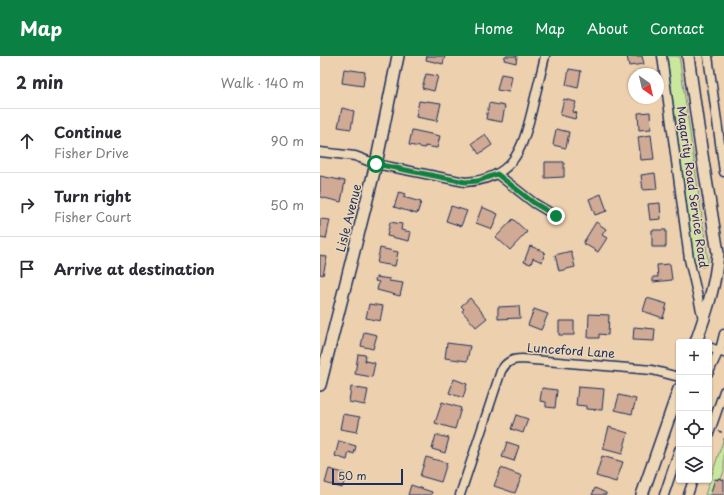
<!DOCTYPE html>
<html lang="en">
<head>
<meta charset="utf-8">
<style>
  body { margin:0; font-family:"Playpen Sans",sans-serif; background:#f7f7f7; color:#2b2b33 }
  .controls { position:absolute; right:12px; bottom:12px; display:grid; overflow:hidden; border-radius:4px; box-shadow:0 1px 3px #0004 }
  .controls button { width:36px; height:36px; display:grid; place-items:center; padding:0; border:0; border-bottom:1px solid #e1e1e2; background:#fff; color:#2b2b33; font:20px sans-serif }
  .compass { position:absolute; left:308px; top:12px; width:36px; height:36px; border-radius:50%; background:#fff; box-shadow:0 1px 3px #0004; rotate:146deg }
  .scale { position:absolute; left:12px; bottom:10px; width:71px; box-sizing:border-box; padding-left:4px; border:2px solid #1b2f5e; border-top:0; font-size:11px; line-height:14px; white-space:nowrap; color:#1b2f5e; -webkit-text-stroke:3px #edd7b6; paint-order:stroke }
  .stop { position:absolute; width:12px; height:12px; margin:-9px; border:3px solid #0b8043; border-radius:50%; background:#fff }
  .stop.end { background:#0b8043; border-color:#fff; box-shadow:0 1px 4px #0008 }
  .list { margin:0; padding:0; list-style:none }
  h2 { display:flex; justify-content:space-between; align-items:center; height:52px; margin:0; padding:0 16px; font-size:17px }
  h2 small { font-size:13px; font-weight:400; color:#7c7c81 }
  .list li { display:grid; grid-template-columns:26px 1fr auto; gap:12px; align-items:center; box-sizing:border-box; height:64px; padding:0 16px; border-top:1px solid #e1e1e2 }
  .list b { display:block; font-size:15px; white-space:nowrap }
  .list p { margin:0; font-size:13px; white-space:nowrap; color:#7c7c81 }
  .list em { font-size:13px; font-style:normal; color:#7c7c81 }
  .icon { flex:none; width:22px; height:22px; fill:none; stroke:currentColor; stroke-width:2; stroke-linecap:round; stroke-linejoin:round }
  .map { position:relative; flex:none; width:404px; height:439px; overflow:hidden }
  header { display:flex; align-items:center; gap:24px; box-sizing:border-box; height:56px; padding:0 20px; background:#0b8043; color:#fff }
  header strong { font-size:19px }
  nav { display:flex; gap:22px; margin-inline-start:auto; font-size:14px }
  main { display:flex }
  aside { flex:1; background:#fff }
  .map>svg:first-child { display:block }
  .green { fill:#cae79e; stroke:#728b7e }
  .building { fill:#d0aa94; stroke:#1b2f5e }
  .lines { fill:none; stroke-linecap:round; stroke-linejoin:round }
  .street-casing { stroke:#1b2f5e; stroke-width:11 }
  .secondary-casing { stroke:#1b2f5e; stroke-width:14 }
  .path { stroke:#1b2f5e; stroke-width:1.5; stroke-dasharray:4 3; stroke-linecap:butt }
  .street { stroke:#edd7b6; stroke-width:8 }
  .secondary { stroke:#edd7b6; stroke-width:11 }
  .route { stroke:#0b8043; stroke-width:5 }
  .labels { text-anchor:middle; stroke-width:3; stroke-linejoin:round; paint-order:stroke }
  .street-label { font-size:12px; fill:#1b2f5e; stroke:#edd7b6 }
</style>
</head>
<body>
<header>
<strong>Map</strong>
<nav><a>Home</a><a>Map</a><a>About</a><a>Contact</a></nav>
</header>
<main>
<aside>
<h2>2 min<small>Walk · 140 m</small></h2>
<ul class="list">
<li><svg class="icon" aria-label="ahead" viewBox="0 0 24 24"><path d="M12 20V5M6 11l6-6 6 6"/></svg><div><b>Continue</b><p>Fisher Drive</p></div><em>90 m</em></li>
<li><svg class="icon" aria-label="right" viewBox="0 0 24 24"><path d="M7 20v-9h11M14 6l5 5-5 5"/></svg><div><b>Turn right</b><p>Fisher Court</p></div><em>50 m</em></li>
<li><svg class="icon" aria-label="arrive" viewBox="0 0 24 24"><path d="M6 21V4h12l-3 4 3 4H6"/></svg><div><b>Arrive at destination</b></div></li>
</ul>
</aside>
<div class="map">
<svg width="404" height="439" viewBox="0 0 404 439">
  <rect width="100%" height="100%" fill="#edd0ae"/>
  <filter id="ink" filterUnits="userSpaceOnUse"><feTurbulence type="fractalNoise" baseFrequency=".025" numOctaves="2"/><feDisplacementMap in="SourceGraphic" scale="8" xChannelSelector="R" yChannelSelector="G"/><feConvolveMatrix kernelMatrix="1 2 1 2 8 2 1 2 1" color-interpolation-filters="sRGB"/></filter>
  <g filter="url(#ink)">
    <path class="green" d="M 347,0 L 359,0 L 388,204 L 387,209 L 383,211 L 376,209 L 374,205 Z
      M 404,382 L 404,415 L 401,423 L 399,422 L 398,424 L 395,423 L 390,439 L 385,439 Z"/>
    <path class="building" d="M 107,0 L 125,0 L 123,8 L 106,4 Z
      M 185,0 L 197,0 L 196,7 L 184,4 Z
      M 307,0 L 322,0 L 324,8 L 309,10 Z
      M 24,13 L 45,16 L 43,30 L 22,27 Z
      M 249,13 L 261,15 L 258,32 L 246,29 Z
      M 106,18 L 118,20 L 114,35 L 102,32 Z
      M 181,18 L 192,20 L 189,36 L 177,34 Z
      M 244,43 L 256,46 L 253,56 L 257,57 L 255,63 L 240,59 Z
      M 99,45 L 106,46 L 106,45 L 121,47 L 117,65 L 96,61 Z
      M 169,47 L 185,50 L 182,66 L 166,63 Z
      M 22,52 L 34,55 L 31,73 L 18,71 Z
      M 330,56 L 331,73 L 319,74 L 318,57 Z
      M 236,73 L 249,76 L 246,92 L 233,89 Z
      M 92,74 L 120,80 L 117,92 L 105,90 L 105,92 L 89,89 Z
      M 165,78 L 172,89 L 159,98 L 152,87 Z
      M 331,79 L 334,103 L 321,104 L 318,81 Z
      M 225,106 L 244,106 L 244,121 L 225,122 Z
      M 335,117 L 337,133 L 323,134 L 321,119 Z
      M 0,120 L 25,125 L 21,146 L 0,141 Z
      M 79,136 L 85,138 L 83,141 L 101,146 L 97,158 L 74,151 Z
      M 281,138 L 287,155 L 275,159 L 269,143 Z
      M 340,147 L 341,163 L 330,164 L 328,148 Z
      M 131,150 L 147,155 L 141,170 L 126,165 Z
      M 162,151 L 178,158 L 172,173 L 156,167 Z
      M 0,163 L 10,164 L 6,183 L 0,182 Z
      M 193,163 L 207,176 L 190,194 L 176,181 Z
      M 70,166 L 82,168 L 81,174 L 91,176 L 89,185 L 67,180 Z
      M 276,166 L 286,173 L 282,179 L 287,182 L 278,196 L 263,187 Z
      M 332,174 L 346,174 L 346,191 L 332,191 Z
      M 210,190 L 225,196 L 222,206 L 213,202 L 211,208 L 204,206 Z
      M 60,192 L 78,196 L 75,210 L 57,207 Z
      M 251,195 L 255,211 L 239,215 L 235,199 Z
      M 0,199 L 7,201 L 3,219 L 0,218 Z
      M 350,208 L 352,224 L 333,226 L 333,221 L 338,221 L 337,209 Z
      M 56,221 L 70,223 L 69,225 L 83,227 L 80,240 L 57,234 L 59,226 L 55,225 Z
      M 150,242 L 167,262 L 156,271 L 142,255 L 144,253 L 141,250 Z
      M 327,242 L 347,248 L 343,262 L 323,255 Z
      M 49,248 L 63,250 L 60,265 L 46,262 Z
      M 199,250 L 200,262 L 178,263 L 178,251 Z
      M 214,253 L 228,258 L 221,274 L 208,269 Z
      M 269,258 L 289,259 L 288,279 L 279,278 L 279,282 L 268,282 Z
      M 239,265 L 254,265 L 254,279 L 239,279 Z
      M 314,271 L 335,273 L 334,285 L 313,284 Z
      M 44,276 L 57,279 L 53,293 L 41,290 Z
      M 127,287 L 150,290 L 147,305 L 125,302 Z
      M 38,298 L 46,299 L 45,305 L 55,307 L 52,321 L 35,318 Z
      M 134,323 L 147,328 L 143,342 L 129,337 Z
      M 31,331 L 48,334 L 45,349 L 29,346 Z
      M 258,331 L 284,333 L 282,354 L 266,353 L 266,350 L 256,349 Z
      M 222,332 L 237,334 L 235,352 L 226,351 L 226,346 L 220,345 Z
      M 299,339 L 316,343 L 312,358 L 295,354 Z
      M 122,346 L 141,352 L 135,373 L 115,367 Z
      M 23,358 L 40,361 L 37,376 L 20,373 Z
      M 196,359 L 208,363 L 203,377 L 191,373 Z
      M 289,371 L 308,377 L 302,398 L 283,393 Z
      M 116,379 L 129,382 L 125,397 L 112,393 Z
      M 19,385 L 36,390 L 34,398 L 29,396 L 27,404 L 15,400 Z
      M 187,386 L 199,390 L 194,405 L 182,401 Z
      M 282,400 L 303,406 L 296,426 L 276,420 Z
      M 106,401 L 127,407 L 121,426 L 100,420 Z
      M 181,412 L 202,420 L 195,437 L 174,430 Z
      M 9,413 L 27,418 L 22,432 L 5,427 Z
      M 398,422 L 404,424 L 404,439 L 390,439 L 395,423 L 398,424 Z
      M 91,429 L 112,436 L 111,439 L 88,439 Z
      M 275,432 L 286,437 L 286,439 L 272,439 Z"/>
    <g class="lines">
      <g class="street-casing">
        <path id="street" d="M 342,0 L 369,203 L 383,263
          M 388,0 L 404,116
          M 0,96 L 35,100 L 56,108 L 145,126 C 193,123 202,95 212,54 C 216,36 221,18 225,0
          M 177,118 L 214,147 L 236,160
          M 389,291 L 404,297
          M 389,316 L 401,290 L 404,278
          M 389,378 L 404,335
          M 140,439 L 181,315 C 186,306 192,303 202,303 L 332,314 L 359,321
          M 344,439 L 359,394
          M 368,439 L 373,424"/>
      </g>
      <g class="secondary-casing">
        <path id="secondary" d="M 368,0 L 382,99 L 398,197 C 396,228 386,257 376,286
          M 0,329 L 56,108 L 78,0
          M 322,439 L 359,333"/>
      </g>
      <path class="path" d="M 398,375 L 404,377"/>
      <use href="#street" class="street"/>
      <use href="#secondary" class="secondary"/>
    </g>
  </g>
  <g class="lines" filter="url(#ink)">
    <path class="route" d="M 56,108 L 145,126 L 158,125 L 177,118 L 214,147 L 236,160"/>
  </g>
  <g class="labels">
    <g class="street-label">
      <text transform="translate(372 131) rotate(82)" y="4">Magarity Road Service Road</text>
      <text transform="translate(29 162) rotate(-76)" y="4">Lisle Avenue</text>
      <text transform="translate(251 295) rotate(4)" y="4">Lunceford Lane</text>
    </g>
  </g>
</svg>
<div class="controls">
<button>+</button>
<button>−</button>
<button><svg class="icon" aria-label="locate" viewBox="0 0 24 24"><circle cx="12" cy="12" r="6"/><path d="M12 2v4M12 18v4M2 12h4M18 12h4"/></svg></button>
<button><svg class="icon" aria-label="layers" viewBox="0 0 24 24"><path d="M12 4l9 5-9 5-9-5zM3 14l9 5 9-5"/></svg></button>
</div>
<svg class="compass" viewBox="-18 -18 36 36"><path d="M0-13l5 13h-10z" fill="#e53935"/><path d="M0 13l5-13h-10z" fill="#7c7c81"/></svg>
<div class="scale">50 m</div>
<div class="stop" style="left:56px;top:108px"></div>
<div class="stop end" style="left:236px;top:160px"></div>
</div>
</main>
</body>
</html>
